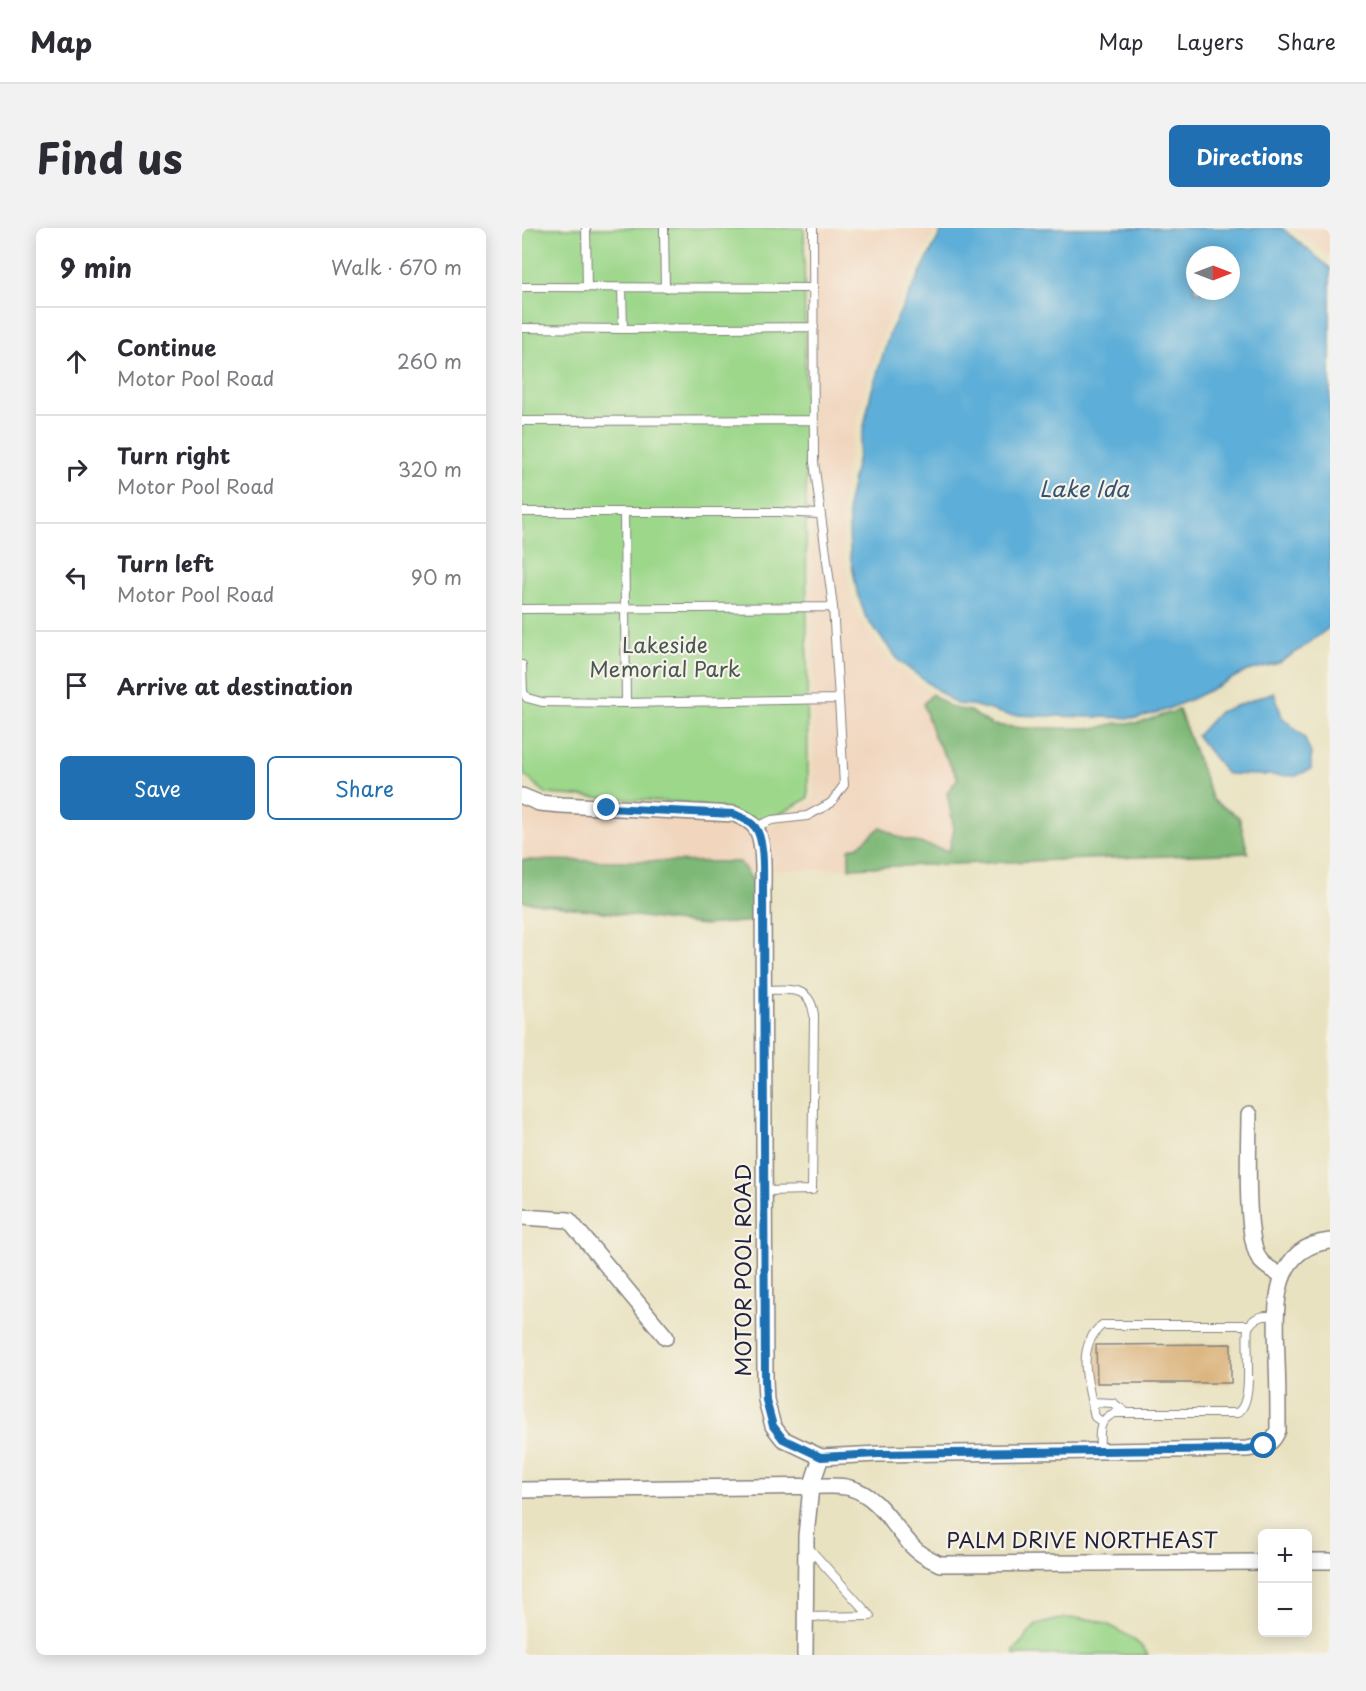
<!DOCTYPE html>
<html lang="en">
<head>
<meta charset="utf-8">
<style>
  body { margin:0; font-family:"Playpen Sans",sans-serif; background:#f2f2f3; color:#2b2b33 }
  .controls { position:absolute; right:18px; bottom:18px; display:grid; overflow:hidden; border-radius:9px; box-shadow:0 3px 15px #0003 }
  .controls button { width:54px; height:54px; display:grid; place-items:center; padding:0; border:0; border-bottom:2px solid #e1e1e2; background:#fff; color:#2b2b33; font:30px sans-serif }
  .compass { position:absolute; left:664px; top:18px; width:54px; height:54px; border-radius:50%; background:#fff; box-shadow:0 3px 15px #0003; rotate:90deg }
  .stop { position:absolute; width:18px; height:18px; margin:-14px; border:4px solid #1f6fb2; border-radius:50%; background:#fff }
  .stop.end { background:#1f6fb2; border-color:#fff; box-shadow:0 2px 6px #0008 }
  .list { margin:0; padding:0; list-style:none }
  h2 { display:flex; justify-content:space-between; align-items:center; height:78px; margin:0; padding:0 24px; font-size:26px }
  h2 small { font-size:20px; font-weight:400; color:#7c7c81 }
  .list li { display:grid; grid-template-columns:39px 1fr auto; gap:18px; align-items:center; box-sizing:border-box; height:108px; padding:0 24px; border-top:2px solid #e1e1e2 }
  .list b { display:block; font-size:22px; white-space:nowrap }
  .list p { margin:0; font-size:20px; white-space:nowrap; color:#7c7c81 }
  .list em { font-size:20px; font-style:normal; color:#7c7c81 }
  .actions { display:flex; gap:12px; padding:18px 24px }
  .actions a { flex:1; padding:14px 0; border:2px solid #1f6fb2; border-radius:9px; text-align:center; font-size:21px; color:#1f6fb2 }
  .actions .main { background:#1f6fb2; color:#fff }
  .icon { flex:none; width:33px; height:33px; fill:none; stroke:currentColor; stroke-width:2; stroke-linecap:round; stroke-linejoin:round }
  .map { position:relative; flex:none; width:808px; height:1427px; overflow:hidden; border-radius:9px }
  header { display:flex; align-items:center; gap:36px; box-sizing:border-box; height:84px; padding:0 30px; background:#fff; border-bottom:2px solid #e1e1e2 }
  header strong { font-size:28px }
  nav { display:flex; gap:33px; margin-inline-start:auto; font-size:21px }
  .intro { display:flex; align-items:center; justify-content:space-between; box-sizing:border-box; height:144px; padding:0 36px }
  h1 { margin:0; font-size:42px }
  .button { padding:15px 27px; border-radius:9px; background:#1f6fb2; color:#fff; font-size:21px; font-weight:700 }
  main { display:flex; gap:36px; padding:0 36px }
  aside { flex:1; background:#fff; border-radius:9px; box-shadow:0 3px 15px #0003 }
  .map>svg:first-child { display:block }
  .built { fill:#f1d5bd }
  .green { fill:#9cd78a; stroke:#5f7c62; stroke-width:1.5 }
  .forest { fill:#7db876; stroke:#506d58; stroke-width:1.5 }
  .water { fill:#5daed8; stroke:#40688a; stroke-width:1.5; fill-rule:evenodd }
  .building { fill:#dbb580 }
  .lines { fill:none; stroke-linecap:round; stroke-linejoin:round }
  .lane-casing { stroke:#86827e; stroke-width:10 }
  .street-casing { stroke:#86827e; stroke-width:18 }
  .lane { stroke:#fff; stroke-width:8 }
  .street { stroke:#fff; stroke-width:15 }
  .route { stroke:#1f6fb2; stroke-width:8 }
  .labels { text-anchor:middle; stroke-width:4.5; stroke-linejoin:round; paint-order:stroke }
  .park-label { font-size:21px; fill:#475853; stroke:#f7f3e8 }
  .street-label { font-size:21px; fill:#22223b; stroke:#f7f3e8 }
  .water-label { font-size:22px; font-style:italic; fill:#375372; stroke:#f7f3e8 }
</style>
</head>
<body>
<header>
<strong>Map</strong>
<nav><a>Map</a><a>Layers</a><a>Share</a></nav>
</header>
<div class="intro"><h1>Find us</h1><a class="button">Directions</a></div>
<main>
<aside>
<h2>9 min<small>Walk · 670 m</small></h2>
<ul class="list">
<li><svg class="icon" aria-label="ahead" viewBox="0 0 24 24"><path d="M12 20V5M6 11l6-6 6 6"/></svg><div><b>Continue</b><p>Motor Pool Road</p></div><em>260 m</em></li>
<li><svg class="icon" aria-label="right" viewBox="0 0 24 24"><path d="M7 20v-9h11M14 6l5 5-5 5"/></svg><div><b>Turn right</b><p>Motor Pool Road</p></div><em>320 m</em></li>
<li><svg class="icon" aria-label="left" viewBox="0 0 24 24"><path d="M17 20v-9H6M10 6l-5 5 5 5"/></svg><div><b>Turn left</b><p>Motor Pool Road</p></div><em>90 m</em></li>
<li><svg class="icon" aria-label="arrive" viewBox="0 0 24 24"><path d="M6 21V4h12l-3 4 3 4H6"/></svg><div><b>Arrive at destination</b></div></li>
</ul>
<div class="actions"><a class="main">Save</a><a>Share</a></div>
</aside>
<div class="map">
<svg width="808" height="1427" viewBox="0 0 808 1427">
  <rect width="100%" height="100%" fill="#f7f3e8"/>
  <filter id="ink" filterUnits="userSpaceOnUse"><feTurbulence type="fractalNoise" baseFrequency=".0167" numOctaves="2"/><feDisplacementMap in="SourceGraphic" scale="12" xChannelSelector="R" yChannelSelector="G"/><feConvolveMatrix kernelMatrix="1 2 1 2 8 2 1 2 1" color-interpolation-filters="sRGB"/></filter>
  <filter id="wash" filterUnits="userSpaceOnUse"><feTurbulence type="fractalNoise" baseFrequency=".008" numOctaves="4" result="noise"/><feDisplacementMap in="SourceGraphic" scale="24" xChannelSelector="R" yChannelSelector="G"/><feGaussianBlur stdDeviation="1.35" result="paint"/><feColorMatrix in="noise" values="0 0 0 0 0 0 0 0 0 0 0 0 0 0 0 0 0 1.4 0 .05"/><feComposite in="paint" operator="in"/></filter>
  <g filter="url(#wash)">
    <rect width="100%" height="100%" fill="#e9e2c1"/>
    <path class="built" d="M 288,0 L 414,0 L 363,102 L 344,158 L 323,246 L 323,258 L 320,275 L 322,327 L 329,365 L 338,392 L 372,437 L 410,466 L 401,476 L 412,509 L 436,551 L 425,565 L 432,602 L 427,623 L 376,609 L 359,599 L 336,618 L 327,621 L 327,640 L 248,643 L 245,607 L 241,599 L 248,599 L 290,575 L 292,570 Z
      M 770,0 L 808,0 L 808,29 L 807,28 Z
      M 0,576 L 210,593 L 227,603 L 231,610 L 234,643 L 225,644 L 218,634 L 0,632 Z"/>
    <path class="green" d="M 0,0 L 282,0 L 286,570 L 244,594 L 167,575 L 25,566 L 2,547 L 0,518 Z
      M 543,1390 C 554,1391 566,1390 576,1393 C 590,1397 620,1414 626,1427 L 492,1427 L 492,1423 L 514,1397 Z"/>
    <path class="forest" d="M 410,466 L 430,480 L 448,483 L 470,497 L 503,500 L 576,500 L 594,495 L 616,495 L 657,482 L 691,572 L 717,589 L 726,625 L 327,640 L 327,621 L 336,618 L 359,599 L 376,609 L 427,623 L 432,601 L 425,565 L 436,550 L 412,509 L 401,476 Z
      M 0,632 L 218,634 L 234,657 L 234,693 L 181,697 L 0,673 Z"/>
    <path class="water" d="M 421,0 L 760,0 L 808,40 L 808,399 L 779,421 L 757,435 L 725,443 L 672,470 L 641,483 L 615,490 L 486,487 L 450,477 L 434,476 L 378,434 L 344,390 L 335,364 L 328,326 L 326,275 L 349,165 L 368,104 ZM 673,27 L 709,27 L 709,63 L 673,63 Z
      M 752,464 L 760,489 L 782,509 L 789,526 L 789,541 L 774,548 L 705,546 L 675,508 L 697,484 Z"/>
    <g id="blocks">
      <path class="building" d="M 709,1116 L 709,1155 L 575,1155 L 574,1117 Z"/>
    </g>
  </g>
  <g filter="url(#ink)">
    <use href="#blocks" fill-opacity="0" stroke="#86827e" stroke-width="1.5"/>
    <g class="lines">
      <g class="lane-casing">
        <path id="lane" d="M 64,0 L 65,59
          M 142,0 L 143,60
          M 0,59 L 292,60
          M 0,100 L 101,101 L 100,60
          M 101,101 L 292,99
          M 0,193 L 292,192
          M 0,284 L 256,284 L 297,286
          M 102,285 L 104,475
          M 0,381 L 311,379
          M 0,437 L 1,464 L 5,470 L 20,474 L 104,475 L 317,471 L 311,379 L 292,234 L 291,0
          M 233,599 L 250,592 L 285,588 L 309,575 L 322,557 L 317,471
          M 242,762 C 266,762 288,756 292,787 L 290,962 L 243,963
          M 570,1174 L 591,1175 L 605,1185
          M 580,1194 L 573,1189 C 567,1158 552,1120 580,1097 L 727,1097
          M 578,1223 C 578,1207 574,1192 593,1185 L 715,1185 C 733,1175 723,1120 726,1100 C 732,1088 741,1087 754,1088
          M 284,1389 L 348,1388 L 285,1318"/>
      </g>
      <g class="street-casing">
        <path id="street" d="M 0,568 L 17,575 L 39,577 L 212,586 C 219,589 228,592 233,599 C 243,611 241,646 241,662 L 243,1152 L 244,1172 L 251,1198 L 261,1211 L 299,1229 L 356,1226 L 725,1221 C 741,1218 750,1218 756,1202 C 756,1179 756,1156 755,1133 C 754,1087 746,1020 808,1013
          M 727,887 C 727,919 722,1009 738,1032 C 743,1039 754,1044 761,1049
          M 0,989 L 47,992 L 144,1109
          M 0,1262 L 309,1258 C 315,1258 322,1258 328,1260 C 356,1267 371,1298 390,1318 C 397,1326 407,1331 418,1336 L 740,1334
          M 786,1333 L 808,1333
          M 283,1427 L 284,1308 L 289,1259 L 299,1229"/>
      </g>
      <use href="#lane" class="lane"/>
      <use href="#street" class="street"/>
    </g>
  </g>
  <g class="lines" filter="url(#ink)">
    <path class="route" d="M 85,580 L 212,586 C 219,589 228,593 233,599 C 243,611 241,646 241,662 L 243,1152 L 244,1172 L 251,1198 L 261,1211 L 299,1229 L 356,1226 L 725,1221 L 742,1218"/>
  </g>
  <g class="labels">
    <g class="park-label">
      <text x="143" y="425">Lakeside<tspan x="143" dy="24">Memorial Park</tspan></text>
    </g>
    <g class="street-label">
      <text transform="translate(222 1042) rotate(-90)" y="7">MOTOR POOL ROAD</text>
      <text x="560" y="1320">PALM DRIVE NORTHEAST</text>
    </g>
    <g class="water-label">
      <text x="562" y="269">Lake Ida</text>
    </g>
  </g>
</svg>
<div class="controls">
<button>+</button>
<button>−</button>
</div>
<svg class="compass" viewBox="-18 -18 36 36"><path d="M0-13l5 13h-10z" fill="#e53935"/><path d="M0 13l5-13h-10z" fill="#7c7c81"/></svg>
<div class="stop" style="left:742px;top:1218px"></div>
<div class="stop end" style="left:85px;top:580px"></div>
</div>
</main>
</body>
</html>
